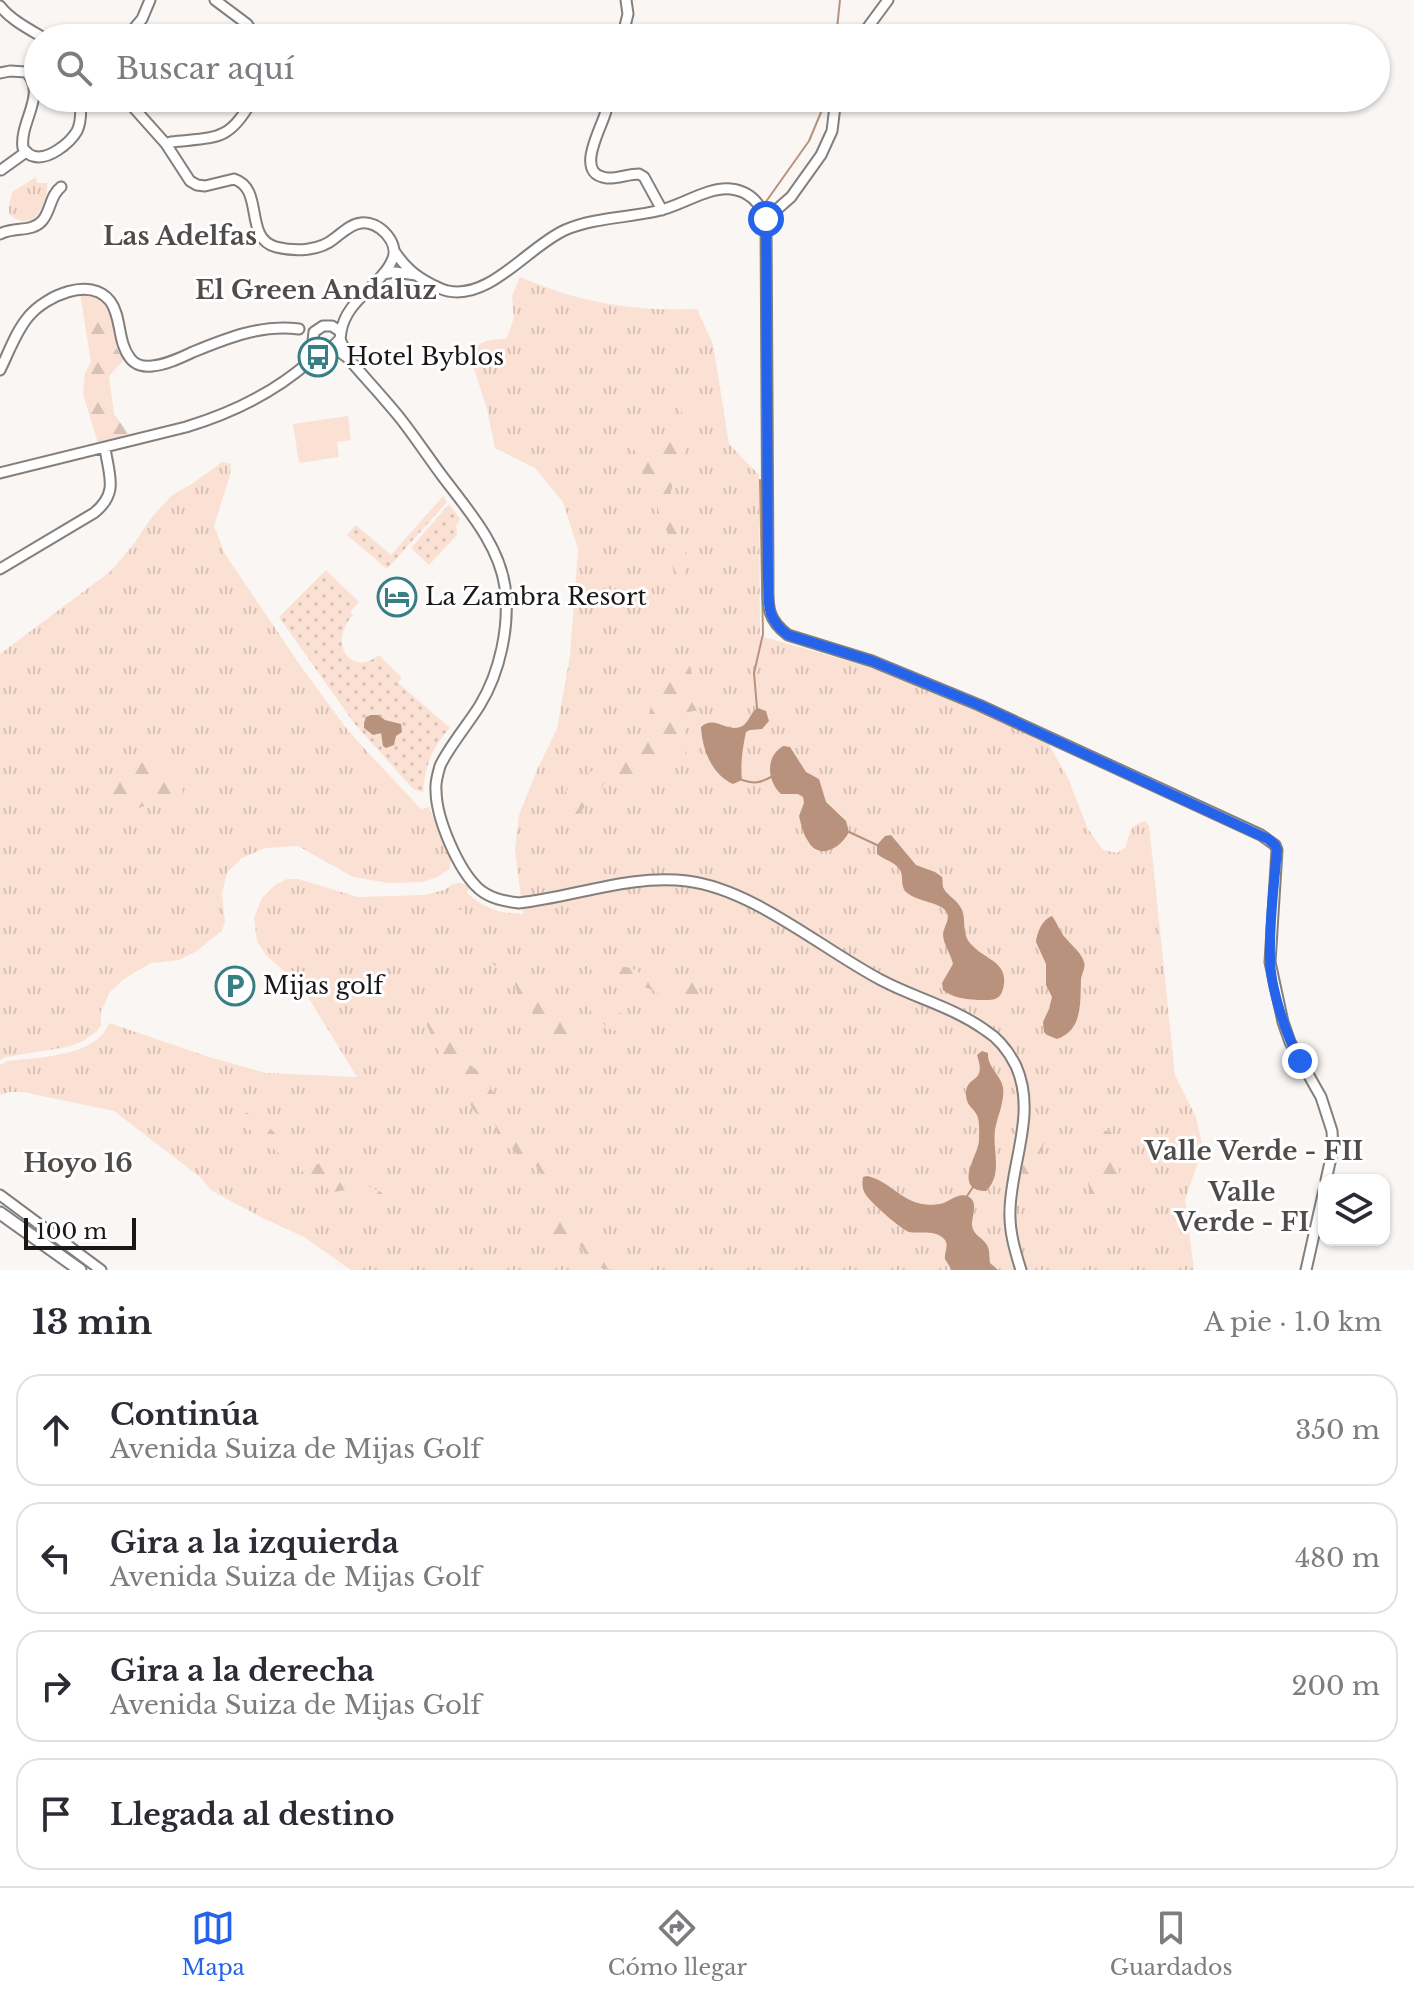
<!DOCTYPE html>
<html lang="es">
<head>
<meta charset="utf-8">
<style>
  body { margin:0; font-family:"Libre Baskerville",serif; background:#f7f7f7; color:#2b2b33 }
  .controls { position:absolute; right:24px; bottom:24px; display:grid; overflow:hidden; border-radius:16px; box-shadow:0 2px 6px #0004 }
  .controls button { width:72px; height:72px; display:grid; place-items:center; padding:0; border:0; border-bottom:2px solid #e1e1e2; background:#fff; color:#2b2b33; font:40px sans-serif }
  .scale { position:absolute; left:24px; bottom:20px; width:112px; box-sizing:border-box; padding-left:8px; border:4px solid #191717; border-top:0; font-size:22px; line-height:28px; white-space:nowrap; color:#191717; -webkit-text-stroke:6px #fff; paint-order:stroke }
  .stop { position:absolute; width:24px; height:24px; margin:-18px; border:6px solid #2563eb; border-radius:50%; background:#fff }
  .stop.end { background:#2563eb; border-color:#fff; box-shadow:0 2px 8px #0008 }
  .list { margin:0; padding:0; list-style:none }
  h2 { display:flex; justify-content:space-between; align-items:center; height:104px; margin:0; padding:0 32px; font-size:34px }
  h2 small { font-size:26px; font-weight:400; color:#7c7c81 }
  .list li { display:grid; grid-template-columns:52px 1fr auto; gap:24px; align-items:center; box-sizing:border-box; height:112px; margin:0 16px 16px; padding:0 16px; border:2px solid #e1e1e2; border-radius:24px }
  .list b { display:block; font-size:30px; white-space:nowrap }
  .list p { margin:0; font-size:26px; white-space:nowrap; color:#7c7c81 }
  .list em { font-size:26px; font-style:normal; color:#7c7c81 }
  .icon { flex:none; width:44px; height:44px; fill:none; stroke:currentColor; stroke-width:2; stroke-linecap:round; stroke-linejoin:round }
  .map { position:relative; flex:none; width:1414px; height:1270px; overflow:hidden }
  .search { position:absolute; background:#fff; box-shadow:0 2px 6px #0004; left:24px; right:24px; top:24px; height:88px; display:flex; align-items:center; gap:20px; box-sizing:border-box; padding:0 28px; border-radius:44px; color:#7c7c81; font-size:30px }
  .sheet { height:616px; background:#fff }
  nav { display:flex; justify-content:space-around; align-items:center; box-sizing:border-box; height:112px; border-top:2px solid #e1e1e2; background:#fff; font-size:22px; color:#7c7c81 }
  nav a { display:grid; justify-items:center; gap:4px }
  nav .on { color:#2563eb }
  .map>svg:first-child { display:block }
  .grass { fill:url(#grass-tufts) }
  .forest { fill:url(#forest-firs) }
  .garden { fill:url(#garden-dots) }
  .pitch { fill:#fbe1d3 }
  .water { fill:#b8927d }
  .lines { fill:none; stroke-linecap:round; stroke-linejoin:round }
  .stream { stroke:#b8927d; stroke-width:2 }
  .minor-casing { stroke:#837f7d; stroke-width:13 }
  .tertiary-casing { stroke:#837f7d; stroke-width:15 }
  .minor { stroke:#fff; stroke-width:9 }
  .tertiary { stroke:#fff; stroke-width:11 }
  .route { stroke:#2563eb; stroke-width:10 }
  .labels { text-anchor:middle; stroke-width:6; stroke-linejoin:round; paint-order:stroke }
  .poi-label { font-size:24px; fill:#191717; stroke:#fff; text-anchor:start }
  .neighbourhood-label { font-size:26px; font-weight:bold; fill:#4f4c4b; stroke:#fff }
</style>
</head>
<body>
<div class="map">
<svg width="1414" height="1270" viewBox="0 0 1414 1270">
  <defs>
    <pattern id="grass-tufts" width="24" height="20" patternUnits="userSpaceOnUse" patternTransform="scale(2)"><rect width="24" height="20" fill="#fbe1d3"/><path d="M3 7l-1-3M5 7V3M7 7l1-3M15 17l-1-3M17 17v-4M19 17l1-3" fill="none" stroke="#d7c0b4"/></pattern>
    <pattern id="forest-firs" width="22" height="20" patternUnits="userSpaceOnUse" patternTransform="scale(2)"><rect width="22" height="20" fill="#fbe1d3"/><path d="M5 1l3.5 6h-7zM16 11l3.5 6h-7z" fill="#d7c0b4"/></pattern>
    <pattern id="garden-dots" width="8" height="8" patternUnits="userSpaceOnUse" patternTransform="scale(2)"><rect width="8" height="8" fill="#fbe1d3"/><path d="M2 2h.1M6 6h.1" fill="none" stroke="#d7c0b4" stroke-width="1.8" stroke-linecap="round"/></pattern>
  </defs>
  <rect width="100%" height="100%" fill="#f9f6f4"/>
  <path class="grass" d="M 36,177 L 37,183 L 47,183 C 48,199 41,212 30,223 C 5,217 7,215 12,192 Z
    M 520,277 C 537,284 555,291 573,296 C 613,307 656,311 697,309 L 713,344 L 729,444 L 759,475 L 760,636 L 869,667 L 936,693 L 1048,743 L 1068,778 L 1088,829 L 1103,850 L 1117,853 L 1126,847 C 1130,833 1129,825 1145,821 L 1149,825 L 1175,1075 L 1196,1117 L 1203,1148 L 1185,1200 L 1194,1270 L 351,1270 L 304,1237 L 265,1219 L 212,1191 L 200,1177 L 114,1111 L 23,1092 L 8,1092 L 0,1095 L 0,1065 L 8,1061 C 39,1057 97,1057 109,1023 L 209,1057 L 266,1073 L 357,1077 L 303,989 L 266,955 L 257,941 L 254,918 L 262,898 L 275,885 L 287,879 L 298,879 L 358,897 L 425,895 L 444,890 L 453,884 L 460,883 L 470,886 L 467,893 C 484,908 500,914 523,914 L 515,849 L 519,815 L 537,770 L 557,729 L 570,656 L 578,549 L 563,502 L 535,468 L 495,448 L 487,409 L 468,350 L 486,341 L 507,338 L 514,318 L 512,296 Z
    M 222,462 L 231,464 L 230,475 L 214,526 L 225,554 L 302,668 L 349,732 L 421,809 L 429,807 L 451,861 L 449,869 L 438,877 L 422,882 L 389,883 L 353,877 L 298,846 L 265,848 L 242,858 L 227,872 L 222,894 L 225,921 L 222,931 L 195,952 L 179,960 L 151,963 L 124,979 L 110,992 L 101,1011 L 101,1026 L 96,1032 L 83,1041 L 67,1047 L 6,1057 L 0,1060 L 0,654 L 111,571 L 133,545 L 152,517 L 172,495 L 192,484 Z"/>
  <path class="forest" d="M 80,293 L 93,294 L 102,302 L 110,314 L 117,349 L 124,360 L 109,376 L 114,414 L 129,434 L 98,443 L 83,394 L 85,373 L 91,362 Z
    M 682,404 L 687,404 C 692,415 690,423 683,432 C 688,444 686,448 680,458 L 681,468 C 677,475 672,484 671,492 C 669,520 697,549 684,576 L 675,576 L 669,555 L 670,539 L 658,510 L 657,500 L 661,490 L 649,482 L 642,473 L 641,459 L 631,447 L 627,437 L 630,433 L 638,434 L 646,444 L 661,452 C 663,448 662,444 663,441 C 664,435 678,429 684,424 L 683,416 L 680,407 Z
    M 689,664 C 694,674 690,682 692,691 C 695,699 699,702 699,710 L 683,713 C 680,728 690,742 686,757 L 675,756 L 656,762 C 649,792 635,780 611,775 L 599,790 L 590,792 C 587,806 576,825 560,818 C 549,780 616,764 636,744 C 648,733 648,712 654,697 C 658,687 664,680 673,672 C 678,667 681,665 689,664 Z
    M 151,762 C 171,768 180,770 183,793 C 169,807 148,800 132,812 C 119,809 121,800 110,794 C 98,789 92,795 86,782 L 107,777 L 135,763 Z
    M 457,910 L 462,910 C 473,919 477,940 490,947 C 494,950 499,950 503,951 L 507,960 L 538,999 L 550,1006 L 571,1024 L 571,1037 L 564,1038 L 554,1035 L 546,1020 L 534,1015 L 516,990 L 516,986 L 504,979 L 500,968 C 487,963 481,950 473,939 C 466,928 458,929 453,914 Z
    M 598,959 L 604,961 L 612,961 L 621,967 C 634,966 639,974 650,979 C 659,983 671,980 682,985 L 688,981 L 693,983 L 696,989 L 706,996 L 709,1002 L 704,1005 L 685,998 L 665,998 L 653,990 L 638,985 L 626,977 L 616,975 L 600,977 L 591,970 L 591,964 Z
    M 580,993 L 604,1002 L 622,1014 L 624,1022 L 619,1030 C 617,1030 615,1031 612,1030 C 607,1029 583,1002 577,997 Z
    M 420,997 L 435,1018 L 442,1025 L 460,1052 L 467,1055 L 467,1063 C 486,1074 498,1097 501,1118 L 515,1124 L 522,1139 L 549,1160 L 552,1173 L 547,1177 L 542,1176 L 536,1166 L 521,1161 L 514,1150 L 500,1142 C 497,1136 497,1128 494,1122 C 490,1115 489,1119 482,1117 C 471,1112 467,1098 466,1087 L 457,1079 L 456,1072 L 437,1049 L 422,1014 L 412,1003 L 415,998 Z
    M 242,1111 C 259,1117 281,1133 285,1152 L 280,1154 L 270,1146 L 259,1142 L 251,1130 L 236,1125 L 233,1119 L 235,1114 Z
    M 1037,1112 C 1046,1125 1048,1139 1040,1153 L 1043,1162 L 1038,1170 L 1025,1182 L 1022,1180 L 1022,1168 L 1032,1152 C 1029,1134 1023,1130 1034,1113 Z
    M 1102,1130 C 1119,1132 1116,1143 1112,1155 C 1126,1169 1116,1188 1104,1202 L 1096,1202 C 1082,1183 1088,1171 1101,1156 L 1100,1150 L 1096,1142 Z
    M 299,1163 L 319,1164 L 381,1192 L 384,1196 C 379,1202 375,1203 368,1203 C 363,1198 358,1193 351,1191 C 338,1187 331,1200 324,1181 C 310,1180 306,1175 298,1166 Z
    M 550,1215 C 565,1216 571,1225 580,1236 C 593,1237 598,1245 607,1253 C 614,1260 622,1262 627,1270 C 601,1270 593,1270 581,1247 C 569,1244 557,1245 546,1240 L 538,1223 L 544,1217 Z"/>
  <path class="garden" d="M 443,496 L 447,502 L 387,569 L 347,535 L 356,525 L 391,555 Z
    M 449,504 L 460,519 L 456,526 L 457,535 L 429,565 L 411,548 Z
    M 326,570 L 359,602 L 350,612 L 353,615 C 327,643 351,678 379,655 L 402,678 L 398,683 L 450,728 C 432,747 425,766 423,792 L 414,790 L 354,723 L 279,617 Z"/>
  <path class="pitch" d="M 348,416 L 351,440 L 337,442 L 339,457 L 299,463 L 293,424 Z"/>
  <path class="water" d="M 757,708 L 766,711 L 769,721 L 762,729 L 750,730 L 746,732 C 743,746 740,766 742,780 L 733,784 C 712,775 702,749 701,727 C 715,715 725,732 740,727 C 748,725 750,713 757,708 Z
    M 371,715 L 378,715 L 385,720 L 401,724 L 402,732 L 396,736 L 394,745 L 386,748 L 383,746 L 381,733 L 373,735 L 364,728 L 364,723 L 366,717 Z
    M 783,746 L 790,747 L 806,772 L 819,779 L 826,802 L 846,821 L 849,832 C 841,848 819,861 808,841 C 803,834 801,824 799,816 L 804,803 L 803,797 L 798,794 L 781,794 C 767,781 765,757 783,746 Z
    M 891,835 L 916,865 L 935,872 L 942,877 C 943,881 942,886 944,889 C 948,896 957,900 961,908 C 967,919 961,932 970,943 C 985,961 1010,961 1003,989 C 1000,1002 989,1000 978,1000 C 965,999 953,998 943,990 L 942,983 L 953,964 C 951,954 943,944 943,934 C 944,926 952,917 945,910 C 938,902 914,901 905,891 C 901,885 903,879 901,872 C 897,862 884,860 877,854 L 877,845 L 885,836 Z
    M 1052,916 C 1056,921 1058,927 1061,932 C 1067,942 1081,951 1084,962 C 1086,968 1081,975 1081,980 C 1080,1003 1083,1030 1057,1039 L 1047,1035 L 1044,1032 L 1043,1022 L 1049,1009 L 1052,997 L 1046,985 L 1046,964 L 1036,942 C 1037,932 1042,920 1052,916 Z
    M 982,1051 L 988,1053 C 987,1067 1000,1074 1003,1087 C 1005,1101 997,1117 995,1130 C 993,1145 998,1160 995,1175 C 993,1182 991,1186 986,1191 C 980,1191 973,1190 970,1184 C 964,1172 978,1153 979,1141 C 979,1133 980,1122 977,1115 C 972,1106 966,1106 966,1093 C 967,1074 987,1085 977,1055 Z
    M 867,1176 C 888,1180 900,1200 922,1204 C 927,1205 935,1205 940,1204 C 950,1202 959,1191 969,1197 C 979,1203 971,1217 972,1226 C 974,1236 982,1237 987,1245 C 990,1250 989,1257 990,1263 L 998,1270 L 951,1270 C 951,1268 946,1261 945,1259 C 944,1253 949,1246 945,1240 C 936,1229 920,1234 909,1232 C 902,1230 870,1202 866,1195 C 862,1189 862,1184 863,1177 Z"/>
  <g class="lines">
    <path class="stream" d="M 836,38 L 840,0
      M 765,203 L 809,141 L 827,98
      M 757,708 L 754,673 L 763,634 L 760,480
      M 742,780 C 754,784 760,783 771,777
      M 849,832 L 877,845
      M 967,1196 L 973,1187"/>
    <g class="minor-casing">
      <path id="minor" d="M 215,0 L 247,24 L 257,38
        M 0,6 C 11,20 29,29 44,38
        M 126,38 L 142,19 L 150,0
        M 622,38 L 628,14 L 626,0
        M 860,38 L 888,0
        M 0,73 L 10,71 L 26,72 C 48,93 19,122 23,148 C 27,152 28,155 33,156 C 48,161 70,143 77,131 C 82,121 81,108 80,98
        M 125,98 L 166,144 L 190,181 L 197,185 L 205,186 L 234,179 C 265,189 243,238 276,247 C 296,252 320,251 335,238 C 343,232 351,224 361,223 C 378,220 399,242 393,258 C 383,285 346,299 341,332
        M 608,98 C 608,102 607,107 606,111 C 602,128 573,174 607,178 C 617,179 628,174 639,174 L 644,177 L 662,210
        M 166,144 L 171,142 C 216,137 230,142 253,98
        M 1,170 L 26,152
        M 766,219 L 791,197 L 821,155 L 832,131 L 836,98
        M 0,234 C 15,226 31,233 42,221 C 51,211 50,195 61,187
        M 395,252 C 405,267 415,276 431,284 C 437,287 442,290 448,291 C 490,300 529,246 565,230 C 595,217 630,218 661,210 C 682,205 710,186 731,189 C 749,191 760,203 766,219 L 768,577 C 768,603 765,618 788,635 L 872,661 L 979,705 L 1261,835 L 1275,845 L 1277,850 L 1270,962 L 1283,1022 L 1290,1042 L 1321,1097 L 1332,1131 L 1333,1149 L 1326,1180
        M 383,274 L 395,272 L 416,275
        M 323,326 L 332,326 L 341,332 L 340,339 L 332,347 L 321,347 L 313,341 L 314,332 Z
        M 315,343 L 314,351 L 310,361 L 326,348
        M 329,347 L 337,350 L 348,358 L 340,339
        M 348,358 C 365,378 383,397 400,418 C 415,437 428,457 443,477 C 468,510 499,545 505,587 C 510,626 500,672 480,705 C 469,723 448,748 440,766 C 438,773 435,783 436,790 C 436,818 458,870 479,889 C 491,899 504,901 519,903 C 574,897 631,874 687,881 C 753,889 822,949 881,980 C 915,998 953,1007 985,1030 C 998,1038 1009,1052 1016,1066 C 1037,1113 1011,1163 1010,1210 C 1009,1231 1015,1251 1021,1270
        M 0,370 C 9,352 16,331 29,316 C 46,296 90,276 110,301 C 122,317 117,341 130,358 C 135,365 144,367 152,366 C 166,365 180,358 193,352 C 227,338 262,324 299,329
        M 0,473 L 186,427 C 232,413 274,393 310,361
        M 0,569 L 94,513 C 119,493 109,476 105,448
        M 0,1195 L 101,1270
        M 1306,1270 L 1324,1190"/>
    </g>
    <g class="tertiary-casing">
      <path id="tertiary" d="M 0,1213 L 80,1270"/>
    </g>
    <use href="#minor" class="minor"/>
    <use href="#tertiary" class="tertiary"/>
  </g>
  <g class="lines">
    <path class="route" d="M 766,219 L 768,577 C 769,603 765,618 788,635 L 872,661 L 979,705 L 1268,839 L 1275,845 L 1277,850 C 1274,886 1269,922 1270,958 C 1270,987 1286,1035 1300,1061"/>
  </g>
  <defs>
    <g id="bus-ring" transform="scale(2)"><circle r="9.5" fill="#fff" stroke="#377f84" stroke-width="1.5"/><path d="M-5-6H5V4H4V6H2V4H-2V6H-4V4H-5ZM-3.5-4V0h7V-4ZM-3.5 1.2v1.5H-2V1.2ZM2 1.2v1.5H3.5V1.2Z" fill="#377f84"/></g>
    <g id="hotel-ring" transform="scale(2)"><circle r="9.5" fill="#fff" stroke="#377f84" stroke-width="1.5"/><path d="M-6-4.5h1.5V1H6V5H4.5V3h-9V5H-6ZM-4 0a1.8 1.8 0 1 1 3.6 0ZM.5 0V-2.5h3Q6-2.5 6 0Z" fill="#377f84"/></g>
    <g id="parking-ring" transform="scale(2)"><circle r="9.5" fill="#fff" stroke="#377f84" stroke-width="1.5"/><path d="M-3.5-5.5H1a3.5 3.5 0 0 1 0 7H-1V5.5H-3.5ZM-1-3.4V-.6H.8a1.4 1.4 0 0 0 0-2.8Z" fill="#377f84"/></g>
  </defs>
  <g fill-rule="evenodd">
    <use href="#bus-ring" x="318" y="357"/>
    <use href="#hotel-ring" x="397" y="597"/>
    <use href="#parking-ring" x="235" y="986"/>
  </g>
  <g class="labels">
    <g class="poi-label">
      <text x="346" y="365">Hotel Byblos</text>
      <text x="425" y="605">La Zambra Resort</text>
      <text x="263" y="994">Mijas golf</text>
    </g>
    <g class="neighbourhood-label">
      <text x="180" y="245">Las Adelfas</text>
      <text x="316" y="299">El Green Andaluz</text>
      <text x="1254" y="1160">Valle Verde - FII</text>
      <text x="78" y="1172">Hoyo 16</text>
      <text x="1242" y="1201">Valle<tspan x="1242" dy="30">Verde - FI</tspan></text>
    </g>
  </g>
</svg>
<div class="controls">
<button><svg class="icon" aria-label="layers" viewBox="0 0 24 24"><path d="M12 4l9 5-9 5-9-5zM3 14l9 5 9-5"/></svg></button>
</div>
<div class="scale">100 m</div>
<div class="stop" style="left:766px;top:219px"></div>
<div class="stop end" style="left:1300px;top:1061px"></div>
<div class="search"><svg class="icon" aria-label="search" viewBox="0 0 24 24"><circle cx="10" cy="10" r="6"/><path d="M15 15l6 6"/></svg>Buscar aquí</div>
</div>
<section class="sheet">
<h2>13 min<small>A pie · 1.0 km</small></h2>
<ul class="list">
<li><svg class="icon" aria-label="ahead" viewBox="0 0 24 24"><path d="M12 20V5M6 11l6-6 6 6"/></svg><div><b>Continúa</b><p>Avenida Suiza de Mijas Golf</p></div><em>350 m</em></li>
<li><svg class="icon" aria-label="left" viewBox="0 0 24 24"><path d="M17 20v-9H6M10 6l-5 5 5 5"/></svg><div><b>Gira a la izquierda</b><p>Avenida Suiza de Mijas Golf</p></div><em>480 m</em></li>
<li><svg class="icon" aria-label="right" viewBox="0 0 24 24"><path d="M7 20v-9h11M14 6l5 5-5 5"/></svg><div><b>Gira a la derecha</b><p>Avenida Suiza de Mijas Golf</p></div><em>200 m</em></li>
<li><svg class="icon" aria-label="arrive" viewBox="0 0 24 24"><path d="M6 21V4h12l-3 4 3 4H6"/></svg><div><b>Llegada al destino</b></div></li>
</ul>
</section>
<nav>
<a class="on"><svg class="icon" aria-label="map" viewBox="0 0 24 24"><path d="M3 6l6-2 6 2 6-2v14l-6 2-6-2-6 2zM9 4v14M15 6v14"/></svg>Mapa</a>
<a><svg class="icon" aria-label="directions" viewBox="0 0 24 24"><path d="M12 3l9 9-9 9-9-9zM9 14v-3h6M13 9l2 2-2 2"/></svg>Cómo llegar</a>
<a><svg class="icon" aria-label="saved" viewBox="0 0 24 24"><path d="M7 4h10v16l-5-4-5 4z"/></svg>Guardados</a>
</nav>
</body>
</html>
